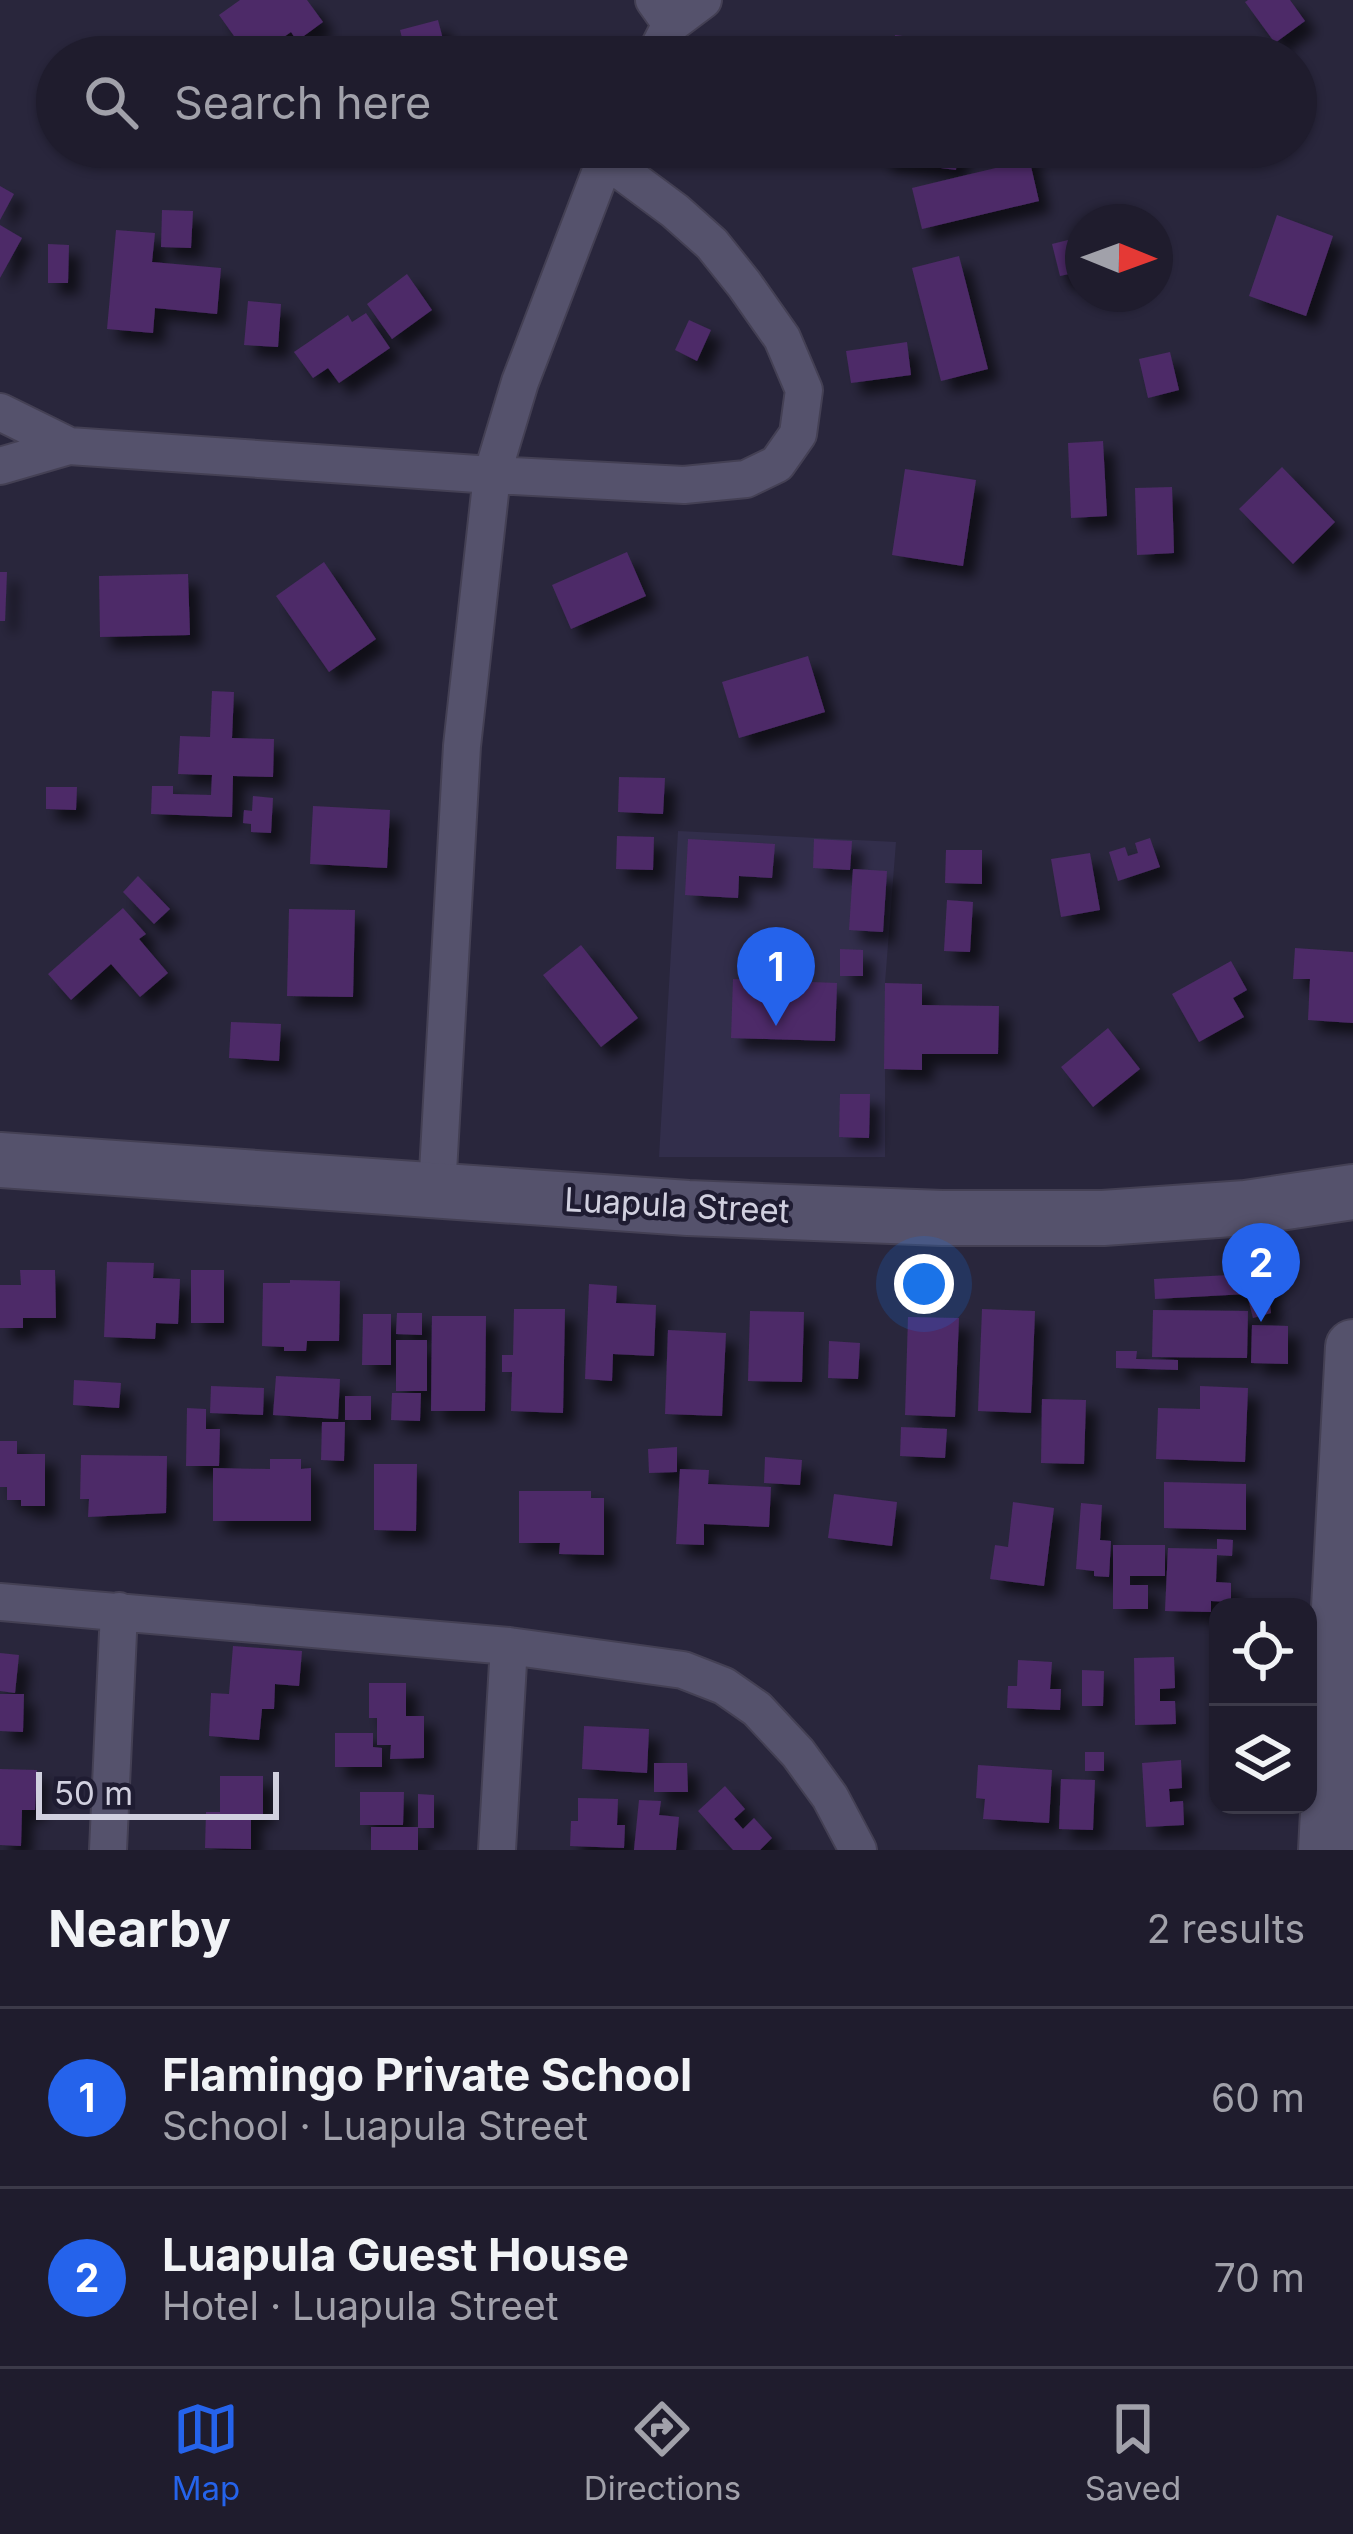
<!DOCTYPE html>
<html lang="en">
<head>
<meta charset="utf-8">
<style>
  body { margin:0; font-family:Inter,sans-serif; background:#272535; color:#f1f3f6 }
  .controls { position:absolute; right:36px; bottom:36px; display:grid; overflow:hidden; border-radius:24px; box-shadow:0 3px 9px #0004 }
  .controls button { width:108px; height:108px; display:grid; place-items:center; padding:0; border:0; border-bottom:3px solid #3c3a49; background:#1f1c2d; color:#f1f3f6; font:60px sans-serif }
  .compass { position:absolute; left:1065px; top:204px; width:108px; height:108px; border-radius:50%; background:#1f1c2d; box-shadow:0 3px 9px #0004; rotate:91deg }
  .scale { position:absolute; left:36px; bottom:30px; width:243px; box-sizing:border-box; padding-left:12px; border:6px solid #d1d0df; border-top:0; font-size:33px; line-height:42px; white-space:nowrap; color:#d1d0df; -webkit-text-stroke:9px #1f1c32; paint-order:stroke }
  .you { position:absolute; left:924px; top:1284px; width:42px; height:42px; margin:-30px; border:9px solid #fff; border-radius:50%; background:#1a73e8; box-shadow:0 0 0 18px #1a73e833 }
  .badge { display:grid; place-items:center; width:78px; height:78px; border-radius:50%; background:#2563eb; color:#fff; font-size:39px; font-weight:700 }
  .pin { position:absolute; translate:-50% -99px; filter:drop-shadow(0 3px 6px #0008) }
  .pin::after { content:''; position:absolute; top:63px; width:42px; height:36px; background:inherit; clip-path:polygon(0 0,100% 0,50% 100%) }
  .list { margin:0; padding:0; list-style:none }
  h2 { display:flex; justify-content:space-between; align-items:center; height:156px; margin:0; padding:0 48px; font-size:51px }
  h2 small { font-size:39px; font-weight:400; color:#a1a1aa }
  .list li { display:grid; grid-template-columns:78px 1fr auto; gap:36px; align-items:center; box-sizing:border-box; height:180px; padding:0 48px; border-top:3px solid #3c3a49 }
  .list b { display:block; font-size:45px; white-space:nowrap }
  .list p { margin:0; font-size:39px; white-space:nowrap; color:#a1a1aa }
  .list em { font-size:39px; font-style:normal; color:#a1a1aa }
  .icon { flex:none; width:66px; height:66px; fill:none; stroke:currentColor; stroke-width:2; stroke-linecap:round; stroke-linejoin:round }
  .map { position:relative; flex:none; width:1353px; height:1850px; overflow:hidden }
  .search { position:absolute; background:#1f1c2d; box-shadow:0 3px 9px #0004; left:36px; right:36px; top:36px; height:132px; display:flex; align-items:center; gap:30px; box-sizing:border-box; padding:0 42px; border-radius:66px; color:#a1a1aa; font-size:45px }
  .sheet { height:516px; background:#1f1c2d }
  nav { display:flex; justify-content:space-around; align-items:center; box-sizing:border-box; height:168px; border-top:3px solid #3c3a49; background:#1f1c2d; font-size:33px; color:#a1a1aa }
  nav a { display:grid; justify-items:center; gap:6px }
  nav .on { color:#2563eb }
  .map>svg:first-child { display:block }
  .built { fill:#322e4b }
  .building { fill:#4d2a67; filter:url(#shadow) }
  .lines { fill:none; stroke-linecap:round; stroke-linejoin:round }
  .street-casing { stroke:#444054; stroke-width:40 }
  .secondary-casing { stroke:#444054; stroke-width:58 }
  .street { stroke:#55526c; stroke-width:36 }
  .secondary { stroke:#55526c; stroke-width:54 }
  .labels { text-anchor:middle; stroke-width:9; stroke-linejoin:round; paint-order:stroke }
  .street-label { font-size:33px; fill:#d1d0df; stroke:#1f1c32 }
</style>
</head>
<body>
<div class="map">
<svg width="1353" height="1850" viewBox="0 0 1353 1850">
  <defs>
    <filter id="shadow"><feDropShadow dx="11" dy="11" stdDeviation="6" flood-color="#0009"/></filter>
  </defs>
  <rect width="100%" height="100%" fill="#29263c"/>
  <path class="built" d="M 678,831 L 896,842 L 885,983 L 885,1157 L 659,1157 Z"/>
  <path class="building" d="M 240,0 L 307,0 L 323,22 L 297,41 L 291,32 L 255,57 L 249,57 L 219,15 Z
    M 1248,0 L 1290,0 L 1305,21 L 1275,43 L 1245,2 Z
    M 438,20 L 446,51 L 425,57 L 407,57 L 400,30 Z
    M 895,35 L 935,40 L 932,57 L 892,57 Z
    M 881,147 L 958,147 L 956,170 L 880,160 Z
    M 1027,149 L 1039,201 L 922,229 L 912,188 L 1004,166 L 1002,154 Z
    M 0,186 L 14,194 L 0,220 Z
    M 162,210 L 193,211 L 191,248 L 161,247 Z
    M 1277,215 L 1333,236 L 1306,316 L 1249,296 Z
    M 0,225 L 22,238 L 0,278 Z
    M 116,230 L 155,233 L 152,262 L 221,268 L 217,314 L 155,308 L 153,333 L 107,329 Z
    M 1076,238 L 1083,271 L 1060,276 L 1052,244 Z
    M 48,244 L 69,245 L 68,283 L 48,283 Z
    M 959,256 L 988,369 L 941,381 L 912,268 Z
    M 407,274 L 432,310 L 392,339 L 367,304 Z
    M 248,301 L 281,304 L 278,347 L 244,345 Z
    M 366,313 L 390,348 L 339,383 L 328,368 L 313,378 L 294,352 L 348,315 L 352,322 Z
    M 689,320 L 711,330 L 697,361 L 675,350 Z
    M 907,342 L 911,375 L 851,383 L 846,351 Z
    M 1170,352 L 1179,390 L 1148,398 L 1139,359 Z
    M 1103,441 L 1107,516 L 1071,518 L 1068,443 Z
    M 1282,467 L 1335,522 L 1293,564 L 1239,509 Z
    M 905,469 L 976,480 L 963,566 L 892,555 Z
    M 1172,487 L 1174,553 L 1137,555 L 1135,488 Z
    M 627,552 L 646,596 L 571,629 L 552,585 Z
    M 324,562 L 376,639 L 329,672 L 276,596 Z
    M 0,572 L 7,572 L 5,621 L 0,621 Z
    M 188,574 L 190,635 L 100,637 L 99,576 Z
    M 808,656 L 825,712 L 739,738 L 722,682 Z
    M 212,691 L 234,692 L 232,738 L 274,739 L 273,777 L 233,776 L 232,817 L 151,814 L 152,786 L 173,786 L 173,794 L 211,795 L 212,775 L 178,774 L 180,736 L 210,737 Z
    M 619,777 L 665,778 L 663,814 L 618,812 Z
    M 46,787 L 77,787 L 76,810 L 46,809 Z
    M 253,796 L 273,798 L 271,833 L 251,832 L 251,824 L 243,823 L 244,810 L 252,811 Z
    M 313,806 L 390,810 L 387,868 L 310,864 Z
    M 617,836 L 654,837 L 653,870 L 616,869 Z
    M 1150,838 L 1160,867 L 1118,881 L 1109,852 L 1125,847 L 1128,856 L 1138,853 L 1135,843 Z
    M 688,839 L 775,844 L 772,878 L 739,876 L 738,898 L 685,895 Z
    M 814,839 L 852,841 L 850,870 L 813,868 Z
    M 946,850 L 982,850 L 982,884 L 945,883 Z
    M 1090,853 L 1100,910 L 1061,917 L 1051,859 Z
    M 853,869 L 887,871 L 883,932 L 849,930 Z
    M 138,876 L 170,909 L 154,924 L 123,892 Z
    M 947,900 L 973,902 L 970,952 L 944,951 Z
    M 123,908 L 146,934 L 139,939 L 168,973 L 140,997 L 111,964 L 71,1000 L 48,974 Z
    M 289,909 L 355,910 L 353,997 L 287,996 Z
    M 581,945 L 638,1018 L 601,1047 L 543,975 Z
    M 1295,948 L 1353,952 L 1353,1023 L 1308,1020 L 1310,979 L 1293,979 Z
    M 840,949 L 863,950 L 863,976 L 840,976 Z
    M 1231,961 L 1247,990 L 1233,998 L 1244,1017 L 1199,1042 L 1172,994 Z
    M 733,979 L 837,983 L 835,1041 L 731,1038 Z
    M 885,983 L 922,984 L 922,1005 L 999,1006 L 998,1054 L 922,1054 L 922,1070 L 884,1069 Z
    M 231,1022 L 281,1024 L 279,1061 L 229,1058 Z
    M 1108,1028 L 1140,1069 L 1093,1107 L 1061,1067 Z
    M 840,1094 L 870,1094 L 869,1138 L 839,1137 Z
    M 107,1262 L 154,1263 L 153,1278 L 180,1279 L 178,1324 L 156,1323 L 155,1339 L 104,1337 Z
    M 20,1270 L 55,1270 L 56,1318 L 23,1318 L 23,1328 L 0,1328 L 0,1285 L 21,1285 Z
    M 191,1270 L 224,1270 L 224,1323 L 191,1323 Z
    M 1266,1273 L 1271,1313 L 1253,1318 L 1247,1294 L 1155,1299 L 1154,1279 Z
    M 290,1280 L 340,1281 L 339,1341 L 307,1341 L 306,1351 L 284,1351 L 284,1347 L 262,1346 L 263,1283 L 290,1283 Z
    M 589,1284 L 617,1286 L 616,1303 L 656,1305 L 654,1356 L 613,1354 L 612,1381 L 585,1379 Z
    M 514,1309 L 565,1309 L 563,1413 L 511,1411 L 512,1372 L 502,1372 L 502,1355 L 513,1355 Z
    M 982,1309 L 1035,1311 L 1031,1413 L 978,1411 Z
    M 1153,1310 L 1248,1311 L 1247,1358 L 1152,1357 Z
    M 750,1311 L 804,1312 L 802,1382 L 748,1381 Z
    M 397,1313 L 422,1313 L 422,1335 L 396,1334 Z
    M 363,1314 L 391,1314 L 391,1365 L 362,1365 Z
    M 432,1316 L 486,1316 L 485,1411 L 431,1411 Z
    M 908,1317 L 959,1318 L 955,1417 L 905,1415 Z
    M 1252,1325 L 1288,1326 L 1288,1364 L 1251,1363 Z
    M 668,1330 L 726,1333 L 722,1416 L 665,1414 Z
    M 396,1340 L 427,1340 L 427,1391 L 396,1391 Z
    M 829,1341 L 860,1343 L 858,1379 L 828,1378 Z
    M 1116,1351 L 1137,1351 L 1136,1359 L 1178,1360 L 1178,1370 L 1116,1368 Z
    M 276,1376 L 340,1379 L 338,1419 L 273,1415 Z
    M 74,1380 L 121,1383 L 119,1408 L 73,1405 Z
    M 211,1386 L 264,1388 L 263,1415 L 210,1413 Z
    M 1200,1386 L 1248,1388 L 1245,1462 L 1156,1459 L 1158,1408 L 1200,1409 Z
    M 392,1393 L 421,1393 L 420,1421 L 391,1420 Z
    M 345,1396 L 371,1396 L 371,1420 L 345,1420 Z
    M 1042,1399 L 1086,1400 L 1084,1464 L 1041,1463 Z
    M 187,1408 L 206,1409 L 206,1429 L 220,1429 L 219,1466 L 186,1466 Z
    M 322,1422 L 345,1422 L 344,1461 L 321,1460 Z
    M 901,1427 L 947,1429 L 945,1458 L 900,1456 Z
    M 0,1441 L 17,1441 L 17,1454 L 45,1454 L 45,1506 L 21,1506 L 21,1500 L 7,1500 L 7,1487 L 0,1487 Z
    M 677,1447 L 677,1472 L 649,1473 L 648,1449 Z
    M 81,1455 L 167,1456 L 166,1513 L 88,1517 L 89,1499 L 80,1499 Z
    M 765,1457 L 802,1460 L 800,1485 L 764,1483 Z
    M 270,1459 L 301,1459 L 301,1469 L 311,1468 L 311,1521 L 213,1521 L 213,1468 L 270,1469 Z
    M 374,1464 L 417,1464 L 416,1531 L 374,1530 Z
    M 680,1469 L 709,1470 L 708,1484 L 771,1487 L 769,1527 L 704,1524 L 704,1545 L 676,1544 Z
    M 1164,1482 L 1246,1484 L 1246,1530 L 1164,1528 Z
    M 519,1491 L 591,1491 L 591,1498 L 604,1498 L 604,1555 L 559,1554 L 560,1543 L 519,1543 Z
    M 834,1494 L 897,1502 L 892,1546 L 828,1538 Z
    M 1013,1502 L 1054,1508 L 1044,1586 L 990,1579 L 995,1545 L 1008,1547 Z
    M 1081,1503 L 1102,1505 L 1100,1540 L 1111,1541 L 1109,1577 L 1094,1576 L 1094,1571 L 1076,1569 Z
    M 1217,1539 L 1233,1540 L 1232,1556 L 1217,1555 L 1216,1582 L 1231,1583 L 1231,1602 L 1211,1601 L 1211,1612 L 1165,1611 L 1168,1548 L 1217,1549 Z
    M 1113,1545 L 1165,1545 L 1165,1576 L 1130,1576 L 1130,1585 L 1148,1585 L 1148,1609 L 1113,1609 Z
    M 233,1646 L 302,1651 L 299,1686 L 275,1684 L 274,1709 L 262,1709 L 259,1740 L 209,1736 L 211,1693 L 229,1694 Z
    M 0,1653 L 19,1655 L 15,1693 L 0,1691 Z
    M 1174,1657 L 1175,1688 L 1160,1689 L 1160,1701 L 1175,1701 L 1176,1724 L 1135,1725 L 1134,1658 Z
    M 1018,1660 L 1052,1662 L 1050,1689 L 1061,1689 L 1060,1710 L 1007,1708 L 1008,1686 L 1017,1686 Z
    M 1082,1670 L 1104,1671 L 1103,1706 L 1082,1706 Z
    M 369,1683 L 406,1683 L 406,1716 L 424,1716 L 424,1758 L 390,1759 L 391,1745 L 377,1745 L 377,1718 L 369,1718 Z
    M 0,1694 L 24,1694 L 23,1732 L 0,1731 Z
    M 584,1726 L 649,1729 L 647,1773 L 582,1769 Z
    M 335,1733 L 373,1733 L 373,1747 L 382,1748 L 382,1767 L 335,1767 Z
    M 1085,1752 L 1104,1752 L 1104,1771 L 1085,1771 Z
    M 1181,1760 L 1182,1788 L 1169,1789 L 1170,1802 L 1183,1801 L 1184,1825 L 1146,1827 L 1142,1763 Z
    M 654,1763 L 687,1763 L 688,1792 L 654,1792 Z
    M 978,1765 L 1052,1770 L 1049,1823 L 983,1819 L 985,1799 L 976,1798 Z
    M 0,1769 L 37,1770 L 35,1810 L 22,1810 L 21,1846 L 0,1845 Z
    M 220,1776 L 263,1776 L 263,1815 L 251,1815 L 251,1849 L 205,1848 L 206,1812 L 220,1812 Z
    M 1061,1779 L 1095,1780 L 1093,1830 L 1059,1829 Z
    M 725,1786 L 745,1809 L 734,1819 L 743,1829 L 754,1818 L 772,1838 L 760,1850 L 733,1850 L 698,1811 Z
    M 360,1792 L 404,1792 L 403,1825 L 360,1825 Z
    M 418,1794 L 434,1795 L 434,1828 L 418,1828 L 418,1850 L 371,1850 L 371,1827 L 418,1827 Z
    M 578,1798 L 618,1799 L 617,1825 L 625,1825 L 624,1848 L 570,1846 L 571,1821 L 578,1821 Z
    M 639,1800 L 661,1801 L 659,1815 L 679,1817 L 676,1850 L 634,1850 Z"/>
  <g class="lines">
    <g class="street-casing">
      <path id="street" d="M 671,24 L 703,0
        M 654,57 L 671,24 L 654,0
        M 0,412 L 69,446
        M 0,466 L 69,446 L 492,475 L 684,485 L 746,479 L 777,464 L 798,434 L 804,390 L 782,338 L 744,284 L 712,244 L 675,211 L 605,159
        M 437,1190 L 462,746 L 492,475 L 520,382 L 610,147
        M 0,1602 L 509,1646 L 683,1670 L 724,1686 L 757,1709 L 798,1753 L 830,1797 L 858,1850
        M 108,1850 L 119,1611
        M 497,1850 L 509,1646"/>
    </g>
    <g class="secondary-casing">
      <path id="secondary" d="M 0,1160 L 688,1208 L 942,1218 L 1103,1218 L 1246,1208 L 1353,1192
        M 1326,1850 L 1353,1347"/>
    </g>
    <use href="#street" class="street"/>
    <use href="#secondary" class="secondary"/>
  </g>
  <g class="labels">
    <g class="street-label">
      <text transform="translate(677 1205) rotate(3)" y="12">Luapula Street</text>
    </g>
  </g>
</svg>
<div class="controls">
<button><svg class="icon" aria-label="locate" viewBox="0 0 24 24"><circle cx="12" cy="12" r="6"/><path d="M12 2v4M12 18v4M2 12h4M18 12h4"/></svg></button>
<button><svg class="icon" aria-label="layers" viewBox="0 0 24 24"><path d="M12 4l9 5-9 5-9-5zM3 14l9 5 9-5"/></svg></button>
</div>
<svg class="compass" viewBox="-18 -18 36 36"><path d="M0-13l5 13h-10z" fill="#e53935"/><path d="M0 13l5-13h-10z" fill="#a1a1aa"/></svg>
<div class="scale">50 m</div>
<div class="you"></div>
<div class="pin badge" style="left:776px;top:1026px">1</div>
<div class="pin badge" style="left:1261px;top:1322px">2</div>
<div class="search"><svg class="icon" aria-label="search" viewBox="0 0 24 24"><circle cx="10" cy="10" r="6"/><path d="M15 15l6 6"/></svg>Search here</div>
</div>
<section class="sheet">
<h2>Nearby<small>2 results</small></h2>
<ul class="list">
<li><span class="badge">1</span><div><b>Flamingo Private School</b><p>School · Luapula Street</p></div><em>60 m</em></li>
<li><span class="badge">2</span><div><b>Luapula Guest House</b><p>Hotel · Luapula Street</p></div><em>70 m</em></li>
</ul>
</section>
<nav>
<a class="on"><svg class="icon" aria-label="map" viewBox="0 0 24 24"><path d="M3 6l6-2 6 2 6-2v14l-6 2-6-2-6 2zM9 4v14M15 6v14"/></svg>Map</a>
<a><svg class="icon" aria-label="directions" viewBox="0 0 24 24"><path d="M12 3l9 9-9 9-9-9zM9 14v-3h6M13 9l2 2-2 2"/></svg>Directions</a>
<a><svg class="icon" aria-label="saved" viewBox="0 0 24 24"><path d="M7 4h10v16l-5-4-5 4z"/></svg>Saved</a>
</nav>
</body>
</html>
